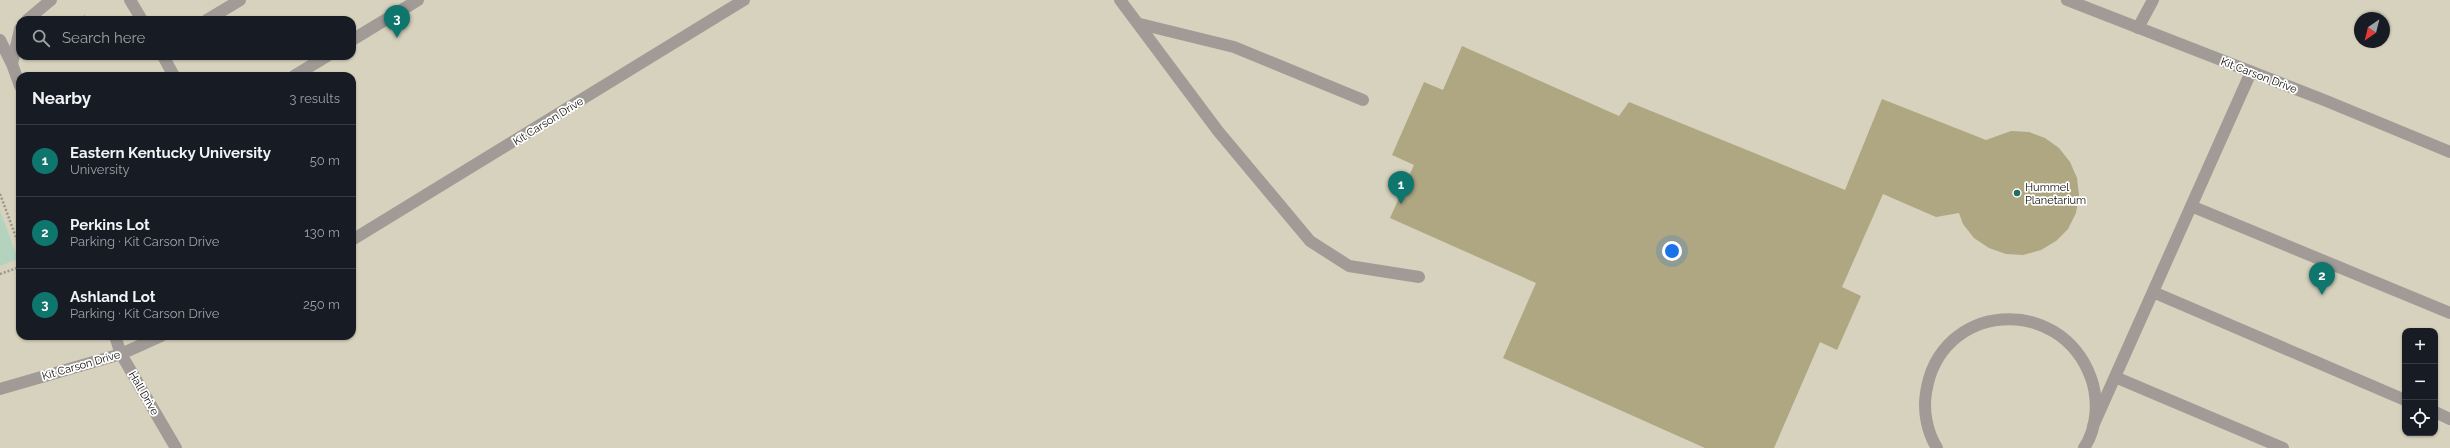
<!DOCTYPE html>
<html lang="en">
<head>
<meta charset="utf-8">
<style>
  body { margin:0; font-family:Raleway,sans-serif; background:#20242c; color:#f1f3f6 }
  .controls { position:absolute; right:12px; bottom:12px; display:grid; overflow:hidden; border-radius:8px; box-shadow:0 1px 3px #0004 }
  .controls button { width:36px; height:36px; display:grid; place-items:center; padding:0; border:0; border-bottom:1px solid #363941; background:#171b24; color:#f1f3f6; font:20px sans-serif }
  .compass { position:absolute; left:2354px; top:12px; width:36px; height:36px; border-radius:50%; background:#171b24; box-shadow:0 1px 3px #0004; rotate:215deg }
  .you { position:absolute; left:1672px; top:251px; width:14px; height:14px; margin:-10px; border:3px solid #fff; border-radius:50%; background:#1a73e8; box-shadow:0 0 0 6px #1a73e833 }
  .badge { display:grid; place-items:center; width:26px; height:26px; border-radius:50%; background:#0f766e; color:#fff; font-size:13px; font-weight:700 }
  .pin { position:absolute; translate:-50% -33px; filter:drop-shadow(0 1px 2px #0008) }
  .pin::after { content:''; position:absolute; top:21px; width:14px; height:12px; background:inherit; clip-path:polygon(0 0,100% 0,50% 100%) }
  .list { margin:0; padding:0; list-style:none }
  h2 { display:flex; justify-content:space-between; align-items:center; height:52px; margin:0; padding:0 16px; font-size:17px }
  h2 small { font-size:13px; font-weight:400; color:#9ea1a6 }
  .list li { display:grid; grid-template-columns:26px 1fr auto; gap:12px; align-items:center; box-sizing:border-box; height:72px; padding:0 16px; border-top:1px solid #363941 }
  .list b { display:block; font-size:15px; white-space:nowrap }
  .list p { margin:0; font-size:13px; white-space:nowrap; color:#9ea1a6 }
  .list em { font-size:13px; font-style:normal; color:#9ea1a6 }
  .icon { flex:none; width:22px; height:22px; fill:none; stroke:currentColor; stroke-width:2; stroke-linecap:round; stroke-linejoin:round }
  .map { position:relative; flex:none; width:2450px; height:448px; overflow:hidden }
  .search { position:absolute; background:#171b24; box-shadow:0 1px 3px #0004; left:16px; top:16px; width:340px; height:44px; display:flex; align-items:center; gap:10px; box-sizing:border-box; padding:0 14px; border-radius:12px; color:#9ea1a6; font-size:15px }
  .panel { position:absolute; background:#171b24; box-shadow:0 1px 3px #0004; left:16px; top:72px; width:340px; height:268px; border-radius:12px }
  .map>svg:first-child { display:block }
  .built { fill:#d7d2bd; fill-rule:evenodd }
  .green { fill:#b3d3be }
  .building { fill:#afa682 }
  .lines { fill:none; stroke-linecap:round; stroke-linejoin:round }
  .path { stroke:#98968b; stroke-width:2.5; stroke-dasharray:2 2; stroke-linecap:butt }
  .lane { stroke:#a09b96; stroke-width:12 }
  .street { stroke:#a09b96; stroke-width:12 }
  .poi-dot { fill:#256d64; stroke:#fff; stroke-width:1.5 }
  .labels { text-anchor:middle; stroke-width:3.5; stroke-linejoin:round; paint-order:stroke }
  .street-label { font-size:11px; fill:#0e0d08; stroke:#fff }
  .poi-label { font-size:11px; fill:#0e0d08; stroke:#fff; text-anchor:start }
</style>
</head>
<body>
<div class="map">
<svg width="2450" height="448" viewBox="0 0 2450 448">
  <rect width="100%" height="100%" fill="#e2dfd1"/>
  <path class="built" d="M 0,0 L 2450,0 L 2450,448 L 0,448 ZM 2360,18 L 2384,18 L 2384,42 L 2360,42 ZM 20,20 L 352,20 L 352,56 L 20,56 ZM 20,76 L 352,76 L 352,336 L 20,336 ZM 2405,331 L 2435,331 L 2435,433 L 2405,433 Z"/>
  <path class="green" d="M 0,211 L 18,259 L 0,266 Z"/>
  <path class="building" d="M 1462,46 L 1619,116 L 1629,102 L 1845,190 L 1882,99 L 1986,140 L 2011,131 L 2029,132 L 2045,138 L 2059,148 L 2070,162 L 2077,178 L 2079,195 L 2076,213 L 2068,229 L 2056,241 L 2041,250 L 2023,255 L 2006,254 L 1989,248 L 1974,238 L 1963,224 L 1959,213 L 1936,217 L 1883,194 L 1842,287 L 1861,296 L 1837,350 L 1820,342 L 1774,448 L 1705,448 L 1503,358 L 1536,283 L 1390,218 L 1414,165 L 1392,155 L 1424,82 L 1443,90 Z"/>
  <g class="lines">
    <path class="path" d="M 73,20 L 85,16
      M 0,194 L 20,248
      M 0,274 L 20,267"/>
    <path class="lane" d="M 130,0 L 142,20
      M 1120,0 L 1218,131 L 1310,241 L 1349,266 L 1419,277
      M 27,20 L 51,0
      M 207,20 L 240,0
      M 1140,24 L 1234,47 L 1363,100
      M 2138,28 L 2153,0
      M 20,29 L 12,64 L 20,86
      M 0,40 L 12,64
      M 352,40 L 418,0
      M 163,56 L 174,76
      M 294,76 L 327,56
      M 2191,206 L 2450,313
      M 2153,292 L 2405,400
      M 115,336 L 121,354
      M 2115,377 L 2283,448
      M 2435,412 L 2450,419
      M 2093,426 L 2251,72
      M 1937,448 C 1927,432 1923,411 1926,393 C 1939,302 2060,293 2091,378 C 2099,400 2097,429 2084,448"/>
    <path class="street" d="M 2067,0 L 2324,100 L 2450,152
      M 352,240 L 744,0
      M 121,354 L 176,448
      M 0,389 L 121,354 L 161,336"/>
  </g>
  <circle class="poi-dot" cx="2017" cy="193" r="4"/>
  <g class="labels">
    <g class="street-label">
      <text transform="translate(2259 75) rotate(21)" y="4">Kit Carson Drive</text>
      <text transform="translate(548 121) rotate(-32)" y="4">Kit Carson Drive</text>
      <text transform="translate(81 365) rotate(-16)" y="4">Kit Carson Drive</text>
      <text transform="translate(144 393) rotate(60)" y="4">Hall Drive</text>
    </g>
    <g class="poi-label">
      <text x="2025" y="191">Hummel<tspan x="2025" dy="13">Planetarium</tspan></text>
    </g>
  </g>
</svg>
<div class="controls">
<button>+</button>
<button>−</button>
<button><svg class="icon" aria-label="locate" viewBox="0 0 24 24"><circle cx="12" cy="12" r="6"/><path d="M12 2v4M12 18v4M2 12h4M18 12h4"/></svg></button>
</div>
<svg class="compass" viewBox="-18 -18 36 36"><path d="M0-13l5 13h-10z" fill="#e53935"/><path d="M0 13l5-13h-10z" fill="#9ea1a6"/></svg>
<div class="you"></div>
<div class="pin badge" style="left:1401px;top:204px">1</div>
<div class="pin badge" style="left:2322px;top:295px">2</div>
<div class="pin badge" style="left:397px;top:38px">3</div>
<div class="search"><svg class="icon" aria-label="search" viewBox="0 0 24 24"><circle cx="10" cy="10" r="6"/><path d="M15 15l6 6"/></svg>Search here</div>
<section class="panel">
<h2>Nearby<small>3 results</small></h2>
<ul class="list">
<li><span class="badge">1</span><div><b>Eastern Kentucky University</b><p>University</p></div><em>50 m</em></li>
<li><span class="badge">2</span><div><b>Perkins Lot</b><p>Parking · Kit Carson Drive</p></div><em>130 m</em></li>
<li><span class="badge">3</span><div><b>Ashland Lot</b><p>Parking · Kit Carson Drive</p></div><em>250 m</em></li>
</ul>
</section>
</div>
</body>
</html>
